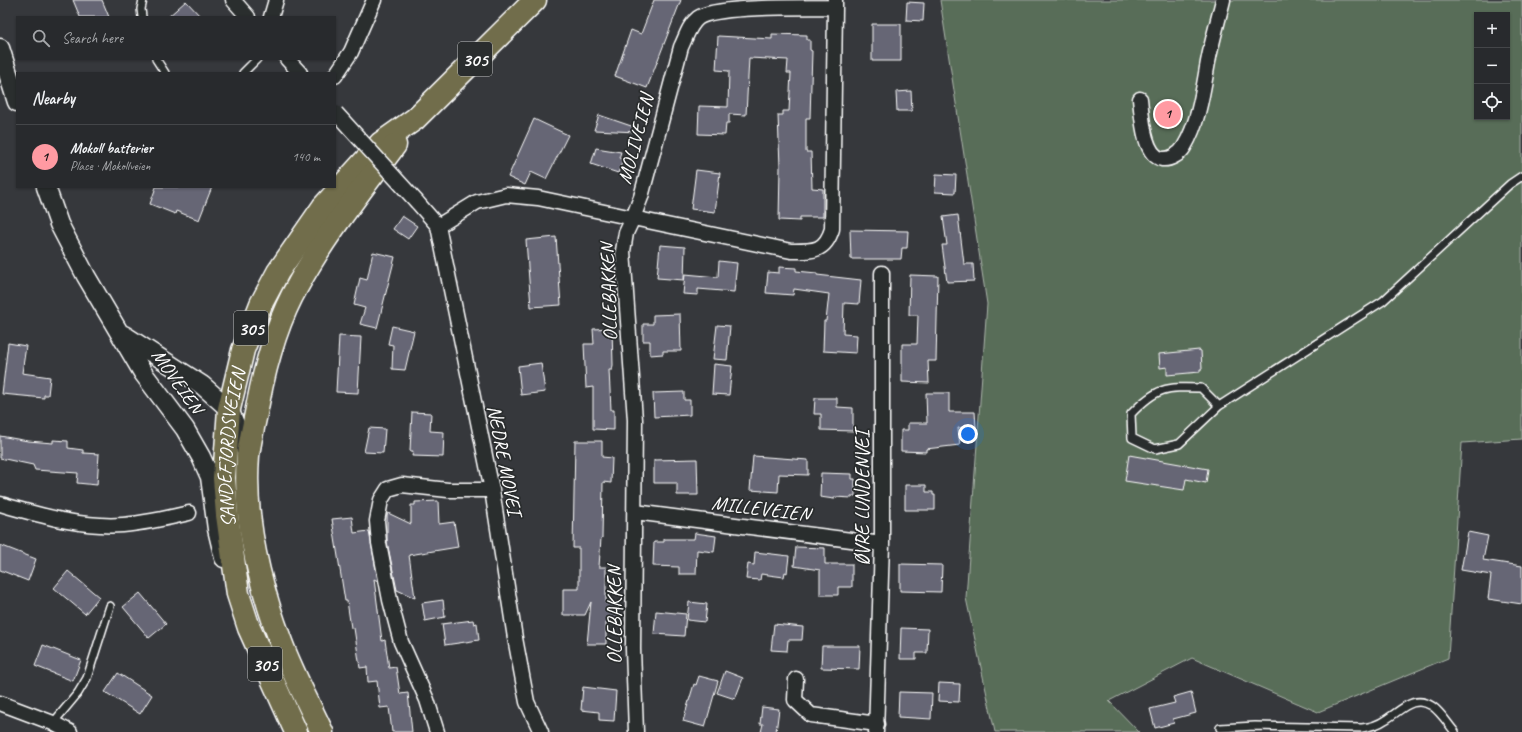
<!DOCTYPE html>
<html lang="en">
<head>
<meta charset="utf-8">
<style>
  body { margin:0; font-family:Caveat,sans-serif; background:#343639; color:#f1f3f6 }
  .controls { position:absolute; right:12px; top:12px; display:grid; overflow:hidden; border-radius:0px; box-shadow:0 1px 3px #0004 }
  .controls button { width:36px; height:36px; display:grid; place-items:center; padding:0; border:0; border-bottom:1px solid #444649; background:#282a2d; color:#f1f3f6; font:20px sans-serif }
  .you { position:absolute; left:968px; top:434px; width:14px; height:14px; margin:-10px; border:3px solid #fff; border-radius:50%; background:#1a73e8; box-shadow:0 0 0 6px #1a73e833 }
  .badge { display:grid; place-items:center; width:26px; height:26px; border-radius:50%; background:#ff9aa2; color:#111; font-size:13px; font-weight:700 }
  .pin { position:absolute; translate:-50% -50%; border:2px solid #fff; box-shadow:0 1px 4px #0006 }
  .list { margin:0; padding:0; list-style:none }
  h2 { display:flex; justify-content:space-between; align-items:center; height:52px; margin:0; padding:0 16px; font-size:17px }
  h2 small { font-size:13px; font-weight:400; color:#a5a7aa }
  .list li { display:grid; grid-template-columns:26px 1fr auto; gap:12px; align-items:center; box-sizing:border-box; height:64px; padding:0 16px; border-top:1px solid #444649 }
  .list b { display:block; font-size:15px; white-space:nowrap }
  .list p { margin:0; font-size:13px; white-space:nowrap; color:#a5a7aa }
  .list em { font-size:13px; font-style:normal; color:#a5a7aa }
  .icon { flex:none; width:22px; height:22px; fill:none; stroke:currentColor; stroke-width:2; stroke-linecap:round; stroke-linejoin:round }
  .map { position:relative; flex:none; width:1522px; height:732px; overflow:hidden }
  .search { position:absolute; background:#282a2d; box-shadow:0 1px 3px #0004; left:16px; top:16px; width:320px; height:44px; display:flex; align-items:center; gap:10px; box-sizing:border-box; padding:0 14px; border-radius:0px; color:#a5a7aa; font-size:15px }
  .panel { position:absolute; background:#282a2d; box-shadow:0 1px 3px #0004; left:16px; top:72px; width:320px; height:116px; border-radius:0px }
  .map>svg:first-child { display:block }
  .green { fill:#596d58; stroke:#acb6ac; fill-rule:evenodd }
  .building { fill:#666675; stroke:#fff }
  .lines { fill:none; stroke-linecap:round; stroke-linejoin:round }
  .service-casing { stroke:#fff; stroke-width:10 }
  .minor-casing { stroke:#fff; stroke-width:17 }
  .tertiary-casing { stroke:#fff; stroke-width:21 }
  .primary-casing { stroke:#fff; stroke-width:25 }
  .service { stroke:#2a2d2e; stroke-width:7 }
  .minor { stroke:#2a2d2e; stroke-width:14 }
  .tertiary { stroke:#2a2d2e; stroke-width:18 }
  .primary { stroke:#716d4b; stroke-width:22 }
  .minor-bridge-casing { stroke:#fff; stroke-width:17; stroke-linecap:butt }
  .minor-bridge { stroke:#2a2d2e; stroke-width:14 }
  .labels { text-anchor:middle; stroke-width:3.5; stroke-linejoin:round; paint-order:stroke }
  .shield { fill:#2a2d2e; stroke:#bfc0c0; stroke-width:1 }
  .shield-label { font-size:19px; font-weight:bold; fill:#fff }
  .street-label { font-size:20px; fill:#fff; stroke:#2a2d2e }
</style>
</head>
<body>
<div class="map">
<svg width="1522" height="732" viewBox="0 0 1522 732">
  <rect width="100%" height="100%" fill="#36383c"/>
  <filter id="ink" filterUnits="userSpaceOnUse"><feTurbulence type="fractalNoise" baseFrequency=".025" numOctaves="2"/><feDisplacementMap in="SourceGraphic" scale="8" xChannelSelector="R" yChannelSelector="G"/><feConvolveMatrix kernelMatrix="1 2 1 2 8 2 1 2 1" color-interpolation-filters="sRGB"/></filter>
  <g filter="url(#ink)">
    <path class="green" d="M 940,0 L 1522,0 L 1522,439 L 1462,443 L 1448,658 L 1318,712 L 1192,658 L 1109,701 L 1139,732 L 995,732 L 966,598 L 987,304 ZM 1477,15 L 1507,15 L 1507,117 L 1477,117 Z"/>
    <path class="building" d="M 73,0 L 102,0 L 109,17 L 80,17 Z
      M 654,0 L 681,0 L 647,88 L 615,76 L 631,30 L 641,34 Z
      M 186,1 L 201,17 L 168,17 Z
      M 907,2 L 924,3 L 923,21 L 906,20 Z
      M 872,24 L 901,24 L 901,61 L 872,61 Z
      M 772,34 L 807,35 L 807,40 L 810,40 L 810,50 L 812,51 L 810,118 L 806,118 L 806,152 L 811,152 L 812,188 L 823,189 L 823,217 L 800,217 L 800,221 L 779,220 L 780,167 L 778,115 L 783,115 L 783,111 L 789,111 L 791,73 L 787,73 L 788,60 L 749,58 L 746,115 L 729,114 L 729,123 L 726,123 L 725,135 L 698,134 L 699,106 L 728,107 L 729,71 L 716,70 L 718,36 L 772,39 Z
      M 911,91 L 912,111 L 897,111 L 896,92 Z
      M 599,115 L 637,128 L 637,132 L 594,130 Z
      M 534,119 L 568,135 L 546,179 L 531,172 L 525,185 L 508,177 Z
      M 596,148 L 621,152 L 619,158 L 623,160 L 618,173 L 591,164 Z
      M 696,170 L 720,173 L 715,212 L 691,209 Z
      M 936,174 L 956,175 L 955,193 L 935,192 Z
      M 156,187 L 212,187 L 199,220 L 176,211 L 175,214 L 150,204 Z
      M 958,215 L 964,264 L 973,264 L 974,281 L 947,282 L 942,245 L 947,245 L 943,217 Z
      M 402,216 L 417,226 L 408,239 L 393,229 Z
      M 850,230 L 908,231 L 907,248 L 902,248 L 901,259 L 851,259 Z
      M 556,237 L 561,305 L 531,307 L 526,240 Z
      M 660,245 L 685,247 L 684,280 L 657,278 Z
      M 373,252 L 395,257 L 377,328 L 360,324 L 365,308 L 354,305 L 360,278 L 367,280 Z
      M 719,261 L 737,263 L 734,292 L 698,289 L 698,295 L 683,294 L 685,274 L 718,277 Z
      M 779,267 L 796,268 L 796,271 L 817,273 L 817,275 L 861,280 L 859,304 L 844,303 L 843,334 L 857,335 L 856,353 L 823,351 L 824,321 L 826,321 L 829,294 L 794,289 L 793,295 L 766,293 L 768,272 L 779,273 Z
      M 910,275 L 938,276 L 936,361 L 928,361 L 929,383 L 902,382 L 902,344 L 917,344 L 918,315 L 909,315 Z
      M 680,314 L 681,351 L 663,351 L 663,354 L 650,355 L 650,341 L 643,341 L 643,324 L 653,324 L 653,315 Z
      M 717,325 L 730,326 L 727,360 L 713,359 Z
      M 392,326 L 414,331 L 405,370 L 392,369 L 393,345 L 388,344 Z
      M 612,328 L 613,365 L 612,370 L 609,370 L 611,410 L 614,410 L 614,430 L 593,429 L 593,387 L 586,388 L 584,344 L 594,344 L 593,329 Z
      M 339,336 L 361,337 L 358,393 L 336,392 Z
      M 8,343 L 26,346 L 22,373 L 50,377 L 48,395 L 44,395 L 44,398 L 2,394 Z
      M 1199,350 L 1201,351 L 1202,369 L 1200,369 L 1200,372 L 1167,375 L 1167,367 L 1160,368 L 1159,354 Z
      M 541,363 L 545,392 L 521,395 L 518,366 Z
      M 714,364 L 732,366 L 729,395 L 712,394 Z
      M 684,392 L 684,400 L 690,400 L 690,415 L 654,417 L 653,393 Z
      M 926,393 L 949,393 L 949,412 L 975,412 L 976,427 L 958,428 L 960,445 L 926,449 L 926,452 L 901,451 L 901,430 L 908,430 L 908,423 L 927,423 Z
      M 815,398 L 837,398 L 837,407 L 853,408 L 853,431 L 821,430 L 821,414 L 814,414 Z
      M 412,412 L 431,413 L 430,431 L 444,432 L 443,457 L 412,456 L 413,451 L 410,451 Z
      M 369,428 L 385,429 L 383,453 L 364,452 Z
      M 0,436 L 28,441 L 53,443 L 53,440 L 68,441 L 68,448 L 83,450 L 83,453 L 99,454 L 97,485 L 77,483 L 78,473 L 35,470 L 33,465 L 0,458 Z
      M 575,441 L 602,441 L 602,457 L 612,458 L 611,483 L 603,482 L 602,538 L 601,538 L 599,567 L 606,567 L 606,603 L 618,603 L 618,623 L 606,623 L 606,644 L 587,644 L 591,602 L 585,615 L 563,615 L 563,589 L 579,589 L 579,548 L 573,548 Z
      M 1129,455 L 1208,469 L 1206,483 L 1186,479 L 1184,490 L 1125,481 Z
      M 753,456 L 808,460 L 808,475 L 779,474 L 778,492 L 750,490 Z
      M 697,459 L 698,495 L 677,495 L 677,483 L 654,483 L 654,460 Z
      M 821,473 L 852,474 L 852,479 L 855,479 L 855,496 L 852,496 L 852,498 L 834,497 L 834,499 L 820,497 Z
      M 905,485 L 926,485 L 926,492 L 933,492 L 933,495 L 935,495 L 935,510 L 905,510 Z
      M 438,501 L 439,524 L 454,522 L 458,547 L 409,555 L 415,598 L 397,590 L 387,542 L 387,515 L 388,513 L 411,524 L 411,505 L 415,505 L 415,502 Z
      M 352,517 L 354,533 L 369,531 L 378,581 L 374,579 L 382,641 L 385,640 L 389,668 L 396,667 L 400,694 L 408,693 L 412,732 L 392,732 L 389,707 L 380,708 L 377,681 L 368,682 L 367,667 L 360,668 L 354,628 L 351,628 L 347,601 L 345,601 L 332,519 Z
      M 1468,532 L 1488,536 L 1483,560 L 1522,566 L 1522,604 L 1488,599 L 1491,575 L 1461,570 Z
      M 695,533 L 716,536 L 714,552 L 697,550 L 696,574 L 679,574 L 679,567 L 653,566 L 654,542 L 664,542 L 664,539 L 694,539 Z
      M 0,545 L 36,559 L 28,581 L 0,570 Z
      M 796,547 L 825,548 L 825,564 L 852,564 L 852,587 L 838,587 L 838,595 L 820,595 L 820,570 L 794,566 Z
      M 755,552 L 789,556 L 787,573 L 785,572 L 784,577 L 761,574 L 760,580 L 746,579 L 748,564 L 754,565 Z
      M 900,564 L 942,565 L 941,592 L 900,591 Z
      M 68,571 L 99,597 L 85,614 L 54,588 Z
      M 140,593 L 166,624 L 149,638 L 123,607 Z
      M 443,600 L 445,617 L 425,621 L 422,603 Z
      M 689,602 L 707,604 L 705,622 L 687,620 Z
      M 656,611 L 686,614 L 684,636 L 654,634 Z
      M 473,620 L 474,624 L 477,623 L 479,640 L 445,645 L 442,624 Z
      M 774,624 L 803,627 L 802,640 L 788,640 L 787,651 L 771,650 Z
      M 901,628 L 928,629 L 927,653 L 916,653 L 916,659 L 900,659 Z
      M 43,645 L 81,660 L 73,681 L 35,666 Z
      M 822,646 L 860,646 L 859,669 L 821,668 Z
      M 725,671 L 743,678 L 735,699 L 717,693 Z
      M 118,673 L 152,695 L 140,714 L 105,692 Z
      M 699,676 L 718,681 L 705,727 L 683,721 L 694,684 L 696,685 Z
      M 939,683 L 960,684 L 959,702 L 938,701 Z
      M 583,687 L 616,691 L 614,721 L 599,720 L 599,712 L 581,710 Z
      M 899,692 L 932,693 L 931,719 L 898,717 Z
      M 1191,692 L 1196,713 L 1173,719 L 1174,723 L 1155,728 L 1150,709 L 1175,703 L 1173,697 Z
      M 762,707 L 779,709 L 776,732 L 761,732 L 763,724 L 760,724 Z"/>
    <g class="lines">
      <g class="service-casing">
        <path id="service" d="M 142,17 L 141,9 L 143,0
          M 156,59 L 165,73
          M 243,73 L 257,59
          M 1219,406 L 1201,388 C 1165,387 1157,387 1131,414 L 1132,438 L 1155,449 L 1179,444 L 1219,406 L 1383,301 L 1510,184 L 1522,176
          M 53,723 L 78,693 L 87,678 L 110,606
          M 1220,728 L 1255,726 L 1362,728 C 1370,727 1378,725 1385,720 C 1401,711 1413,694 1432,706 C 1441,712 1448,724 1455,732"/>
      </g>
      <g class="minor-casing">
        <path id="minor" d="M 233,0 L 248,17
          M 271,17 L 276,0
          M 287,59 L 300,73
          M 335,76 L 351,52 L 374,0
          M 1140,99 C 1142,115 1143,155 1162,159 C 1170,160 1180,154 1184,147 C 1199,122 1203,90 1208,62 C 1212,41 1218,21 1223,0
          M 417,202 L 438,226 L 492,490 L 515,638 L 527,702 L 541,732
          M 438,226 L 477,202 L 506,195 L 538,198 L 633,218 L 641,197 L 681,47 C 686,37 689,25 698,18 C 717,5 808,8 835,7 L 835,0
          M 0,504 C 40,515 81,528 123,525 C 145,523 168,518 189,513
          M 635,512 L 882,544
          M 796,679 L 795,700 L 811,715 L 877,724
          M 0,703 L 53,723 L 70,732
          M 437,732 L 427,700 L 401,642 L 390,600 L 379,543 L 377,521 L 381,500 L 388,489 L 402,485 L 448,490 L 492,490
          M 636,732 L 633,649 L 635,420 L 623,251 L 626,233 L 633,218 L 791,251 C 813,251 825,252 832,229 L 835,7
          M 876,732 L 882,544 L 882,273"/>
      </g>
      <g class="tertiary-casing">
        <path id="tertiary" d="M 0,48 L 17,102
          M 46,187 L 59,224 L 86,276 L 143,373 L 185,429 L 201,457 L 210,477 L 217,529 L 224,558
          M 124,335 L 202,385 L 229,409 L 248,456"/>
      </g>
      <g class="primary-casing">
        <g id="primary">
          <path id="s1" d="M 296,732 L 249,628 L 238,594 L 227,515 L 224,478 L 229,409 L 243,350 L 261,304 L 278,272 L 323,207 L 381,143 L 415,119 L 535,0"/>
          <path d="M 322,732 C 308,702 292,672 281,642 C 259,583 243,519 248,456 C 250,439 255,420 258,403 C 266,362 277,321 298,285 C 325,235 361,191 395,145"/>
        </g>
      </g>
      <use href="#service" class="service"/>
      <use href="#minor" class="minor"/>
      <use href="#tertiary" class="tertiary"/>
      <use href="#primary" class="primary"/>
      <g class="minor-bridge-casing">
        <path id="minor-bridge" d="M 336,113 L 417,202"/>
      </g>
      <use href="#minor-bridge" class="minor-bridge"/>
    </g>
  </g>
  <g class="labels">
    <g class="shield">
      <rect x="458" y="42" width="34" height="34" rx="3"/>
      <rect x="234" y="311" width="34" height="34" rx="3"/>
      <rect x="248" y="647" width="34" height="34" rx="3"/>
    </g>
    <g class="shield-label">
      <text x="475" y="66">305</text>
      <text x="251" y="335">305</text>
      <text x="265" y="671">305</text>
    </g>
    <g class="street-label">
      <text transform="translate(635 139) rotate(-75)" y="7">MOLIVEIEN</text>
      <text transform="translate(608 292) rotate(-92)" y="7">OLLEBAKKEN</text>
      <text transform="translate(178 381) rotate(55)" y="7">MOVEIEN</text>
      <text dy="7" stroke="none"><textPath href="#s1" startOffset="297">SANDEFJORDSVEIEN</textPath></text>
      <text transform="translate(505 460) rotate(79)" y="7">NEDRE MOVEI</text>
      <text transform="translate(862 498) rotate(-90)" y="7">ØVRE LUNDENVEI</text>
      <text transform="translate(761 508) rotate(7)" y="7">MILLEVEIEN</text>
      <text transform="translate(614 615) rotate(-90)" y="7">OLLEBAKKEN</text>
    </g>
  </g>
</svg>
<div class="controls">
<button>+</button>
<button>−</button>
<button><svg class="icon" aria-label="locate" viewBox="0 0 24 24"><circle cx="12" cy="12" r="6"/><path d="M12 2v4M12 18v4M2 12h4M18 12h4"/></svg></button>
</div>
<div class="you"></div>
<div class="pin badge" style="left:1168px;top:114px">1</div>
<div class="search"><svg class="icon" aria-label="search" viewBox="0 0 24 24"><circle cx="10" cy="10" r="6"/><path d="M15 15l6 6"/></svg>Search here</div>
<section class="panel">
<h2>Nearby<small></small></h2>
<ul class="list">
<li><span class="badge">1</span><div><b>Mokoll batterier</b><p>Place · Mokollveien</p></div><em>140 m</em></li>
</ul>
</section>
</div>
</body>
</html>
